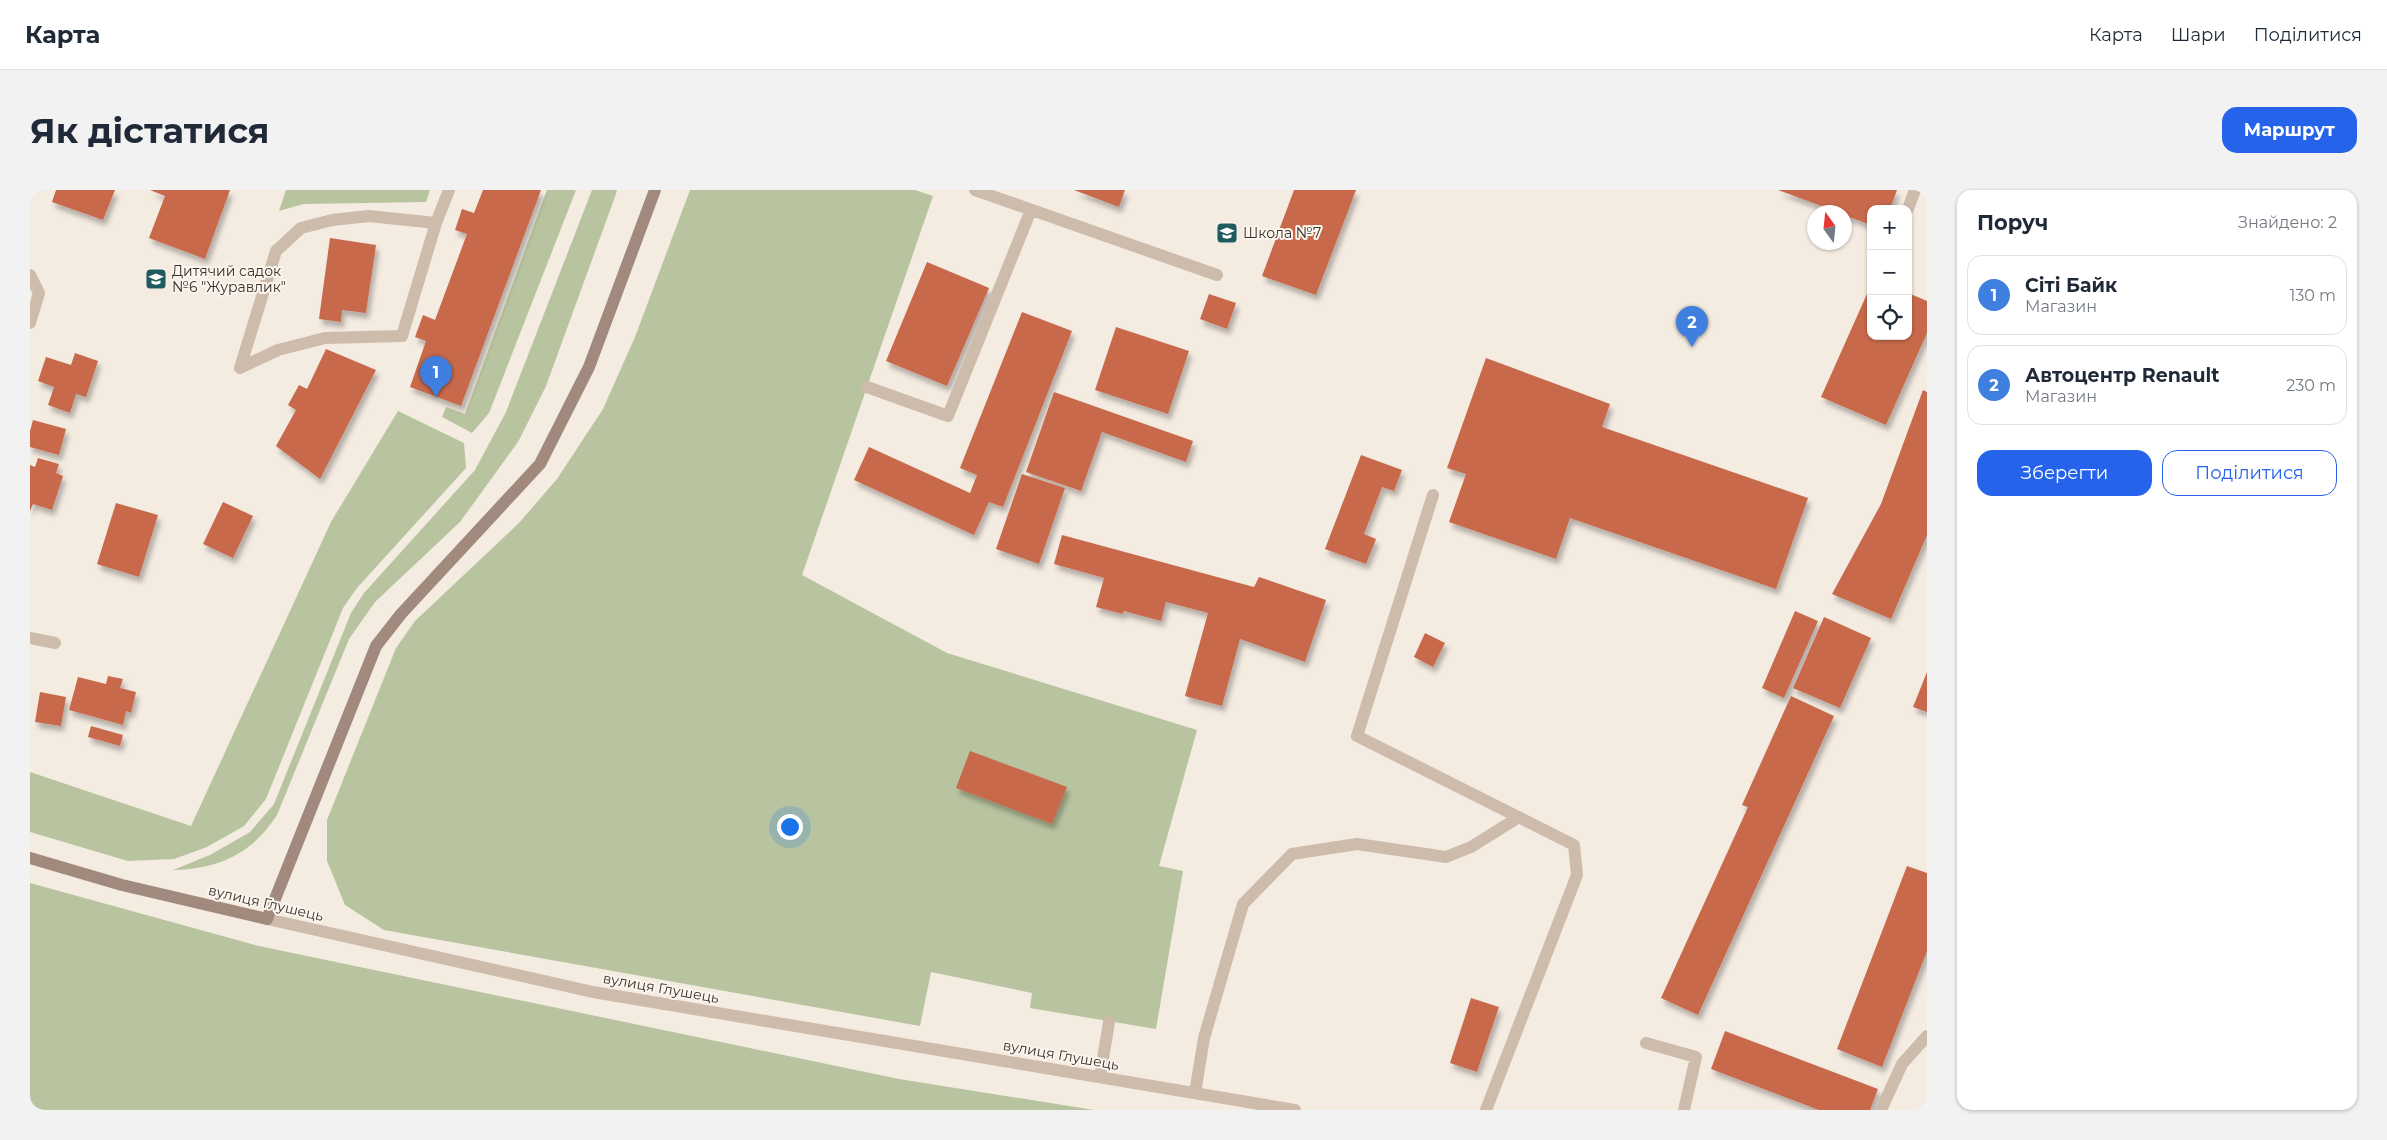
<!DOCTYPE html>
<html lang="uk">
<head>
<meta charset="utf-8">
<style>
  body { margin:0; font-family:Montserrat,sans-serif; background:#f2f2f3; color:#1f2937 }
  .controls { position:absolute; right:15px; top:15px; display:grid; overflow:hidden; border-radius:10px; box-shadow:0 1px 4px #0004 }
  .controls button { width:45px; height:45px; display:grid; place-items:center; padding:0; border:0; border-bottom:1px solid #e0e1e3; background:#fff; color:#1f2937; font:25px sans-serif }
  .compass { position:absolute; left:1777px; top:15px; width:45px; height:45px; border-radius:50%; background:#fff; box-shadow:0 1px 4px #0004; rotate:345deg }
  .you { position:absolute; left:759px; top:636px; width:18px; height:18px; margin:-12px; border:4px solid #fff; border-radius:50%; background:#1a73e8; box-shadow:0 0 0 8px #1a73e833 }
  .badge { display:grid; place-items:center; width:32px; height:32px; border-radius:50%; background:#2563eb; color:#fff; font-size:16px; font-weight:700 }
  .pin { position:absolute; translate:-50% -41px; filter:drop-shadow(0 1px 2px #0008) }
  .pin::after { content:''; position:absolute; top:26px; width:18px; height:15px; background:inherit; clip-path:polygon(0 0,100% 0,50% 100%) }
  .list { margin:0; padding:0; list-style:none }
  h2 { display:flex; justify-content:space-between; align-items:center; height:65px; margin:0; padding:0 20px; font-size:21px }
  h2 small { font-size:16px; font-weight:400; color:#747a83 }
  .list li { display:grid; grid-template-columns:32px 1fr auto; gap:15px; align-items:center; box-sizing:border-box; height:80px; margin:0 10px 10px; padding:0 10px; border:1px solid #e0e1e3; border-radius:15px }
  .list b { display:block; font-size:19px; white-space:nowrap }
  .list p { margin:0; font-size:16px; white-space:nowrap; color:#747a83 }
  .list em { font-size:16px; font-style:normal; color:#747a83 }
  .actions { display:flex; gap:10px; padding:15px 20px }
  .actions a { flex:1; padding:11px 0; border:1px solid #2563eb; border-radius:15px; text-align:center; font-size:18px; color:#2563eb }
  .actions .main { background:#2563eb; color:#fff }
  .icon { flex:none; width:28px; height:28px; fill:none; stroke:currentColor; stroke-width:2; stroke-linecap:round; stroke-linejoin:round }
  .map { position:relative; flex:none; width:1897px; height:920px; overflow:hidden; border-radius:15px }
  header { display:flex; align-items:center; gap:30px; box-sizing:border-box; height:70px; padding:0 25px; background:#fff; border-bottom:1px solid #e0e1e3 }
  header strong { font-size:24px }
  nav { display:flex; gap:28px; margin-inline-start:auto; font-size:18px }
  .intro { display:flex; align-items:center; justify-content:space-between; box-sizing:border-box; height:120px; padding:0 30px }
  h1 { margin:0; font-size:35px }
  .button { padding:12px 22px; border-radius:15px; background:#2563eb; color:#fff; font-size:18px; font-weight:700 }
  main { display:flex; gap:30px; padding:0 30px }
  aside { flex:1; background:#fff; border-radius:15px; box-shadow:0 1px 4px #0004 }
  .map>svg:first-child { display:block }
  .green { fill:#b8c4a0 }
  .building { fill:#c8694b; filter:url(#shadow) }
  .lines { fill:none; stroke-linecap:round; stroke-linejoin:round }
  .lane { stroke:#cdbbac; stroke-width:12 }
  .street { stroke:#cdbbac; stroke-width:12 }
  .secondary { stroke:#a18a7d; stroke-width:12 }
  .labels { text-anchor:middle; stroke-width:4; stroke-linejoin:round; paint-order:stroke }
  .poi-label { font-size:14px; fill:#3b302b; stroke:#fbf5ee; text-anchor:start }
  .street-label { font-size:14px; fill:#3b302b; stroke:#fbf5ee }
</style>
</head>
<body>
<header>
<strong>Карта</strong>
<nav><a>Карта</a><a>Шари</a><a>Поділитися</a></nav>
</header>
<div class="intro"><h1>Як дістатися</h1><a class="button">Маршрут</a></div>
<main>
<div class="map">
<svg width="1897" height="920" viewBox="0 0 1897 920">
  <defs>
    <filter id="shadow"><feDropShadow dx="3" dy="5.5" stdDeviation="2.5" flood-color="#0004"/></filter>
  </defs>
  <rect width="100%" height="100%" fill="#f4ebe1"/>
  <path class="green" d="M 256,0 L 400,0 L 396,12 L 273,14 L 249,21 Z
    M 517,0 L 546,0 L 459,223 L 442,243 L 412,227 L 416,217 L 435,224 Z
    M 562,0 L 587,0 L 586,4 L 516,196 L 488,252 L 430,332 L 345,412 L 319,449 L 247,625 C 222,664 188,679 143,680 L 180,665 L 220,642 L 244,614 L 321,423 L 334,403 L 445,280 L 476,222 Z
    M 660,0 L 885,0 L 903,6 L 772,385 L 917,463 L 1167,540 L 1129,676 L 1153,681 L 1126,839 L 1000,818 L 1002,803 L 901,782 L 890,836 L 354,740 L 315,715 L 297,671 L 297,630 L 366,458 L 385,431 L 489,333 L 527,289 L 573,219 L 605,147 Z
    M 368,221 L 434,253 L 436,278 L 327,398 L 313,418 L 236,609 L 214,636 L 177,657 L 144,669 L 98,671 L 0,642 L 0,582 L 161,636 L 301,332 Z
    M 0,693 L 229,756 L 869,889 L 1064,920 L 0,920 Z"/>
  <path class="building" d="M 26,0 L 85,0 L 73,30 L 22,12 Z
    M 120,0 L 200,0 L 175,69 L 119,48 L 135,6 Z
    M 453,0 L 511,0 L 431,216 L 380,197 L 396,151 L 385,147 L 393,125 L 405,130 L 437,44 L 425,40 L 432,19 L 444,23 Z
    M 1044,0 L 1095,0 L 1089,17 Z
    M 1264,0 L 1326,0 L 1286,105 L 1232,86 Z
    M 1748,0 L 1867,0 L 1860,19 L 1841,19 L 1841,35 L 1814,25 L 1814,22 L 1808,22 Z
    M 300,48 L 346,55 L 336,123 L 312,120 L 311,132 L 289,129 Z
    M 897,72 L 959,98 L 917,196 L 856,171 Z
    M 1841,95 L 1841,146 L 1878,146 L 1878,103 L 1897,111 L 1897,143 L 1856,235 L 1791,207 Z
    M 1179,104 L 1206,113 L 1197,139 L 1170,129 Z
    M 992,122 L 1042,141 L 973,317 L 959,312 L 944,345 L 824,290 L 839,257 L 940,303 L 947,285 L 930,278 Z
    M 1086,137 L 1159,161 L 1138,224 L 1065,200 Z
    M 296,159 L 346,180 L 290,289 L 246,256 L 266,220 L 258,215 L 269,195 L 277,199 Z
    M 45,163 L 68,171 L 56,207 L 46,204 L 40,223 L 18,215 L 24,197 L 8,191 L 16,167 L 41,175 Z
    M 1456,168 L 1580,214 L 1572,237 L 1778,308 L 1746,399 L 1540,328 L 1526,369 L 1419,332 L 1436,284 L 1417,278 Z
    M 1893,200 L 1897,202 L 1897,345 L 1861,429 L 1802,404 L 1851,314 Z
    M 1024,202 L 1163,251 L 1156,272 L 1072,242 L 1051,301 L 996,282 Z
    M 3,230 L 36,239 L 29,265 L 0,257 L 0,241 Z
    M 1331,265 L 1372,280 L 1364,301 L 1352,297 L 1334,344 L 1346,349 L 1336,374 L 1295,359 Z
    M 8,268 L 29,274 L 26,283 L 33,286 L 22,320 L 3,314 L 0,321 L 0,275 L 5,277 Z
    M 992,284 L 1035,298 L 1009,374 L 966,359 Z
    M 193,312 L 223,326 L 203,368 L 173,354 Z
    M 86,313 L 128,325 L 109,387 L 67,374 Z
    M 1032,345 L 1224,397 L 1229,387 L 1296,410 L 1275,472 L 1210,449 L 1192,516 L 1155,506 L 1178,423 L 1136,412 L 1131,431 L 1094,421 L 1092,424 L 1066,417 L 1074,388 L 1024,374 Z
    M 1765,421 L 1788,431 L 1754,508 L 1732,498 Z
    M 1794,427 L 1841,448 L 1810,518 L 1763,498 Z
    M 1395,443 L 1415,453 L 1403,477 L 1384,467 Z
    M 1897,482 L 1897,522 L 1883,517 Z
    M 78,486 L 93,489 L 90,498 L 106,502 L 101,523 L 96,521 L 93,535 L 39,520 L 48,487 L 76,494 Z
    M 10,502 L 36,507 L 31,536 L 5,532 Z
    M 1761,506 L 1804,526 L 1668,825 L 1631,808 L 1718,617 L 1712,615 Z
    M 61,536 L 93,545 L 90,556 L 58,547 Z
    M 940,561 L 1037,597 L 1022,634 L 926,598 Z
    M 1877,676 L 1897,683 L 1897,761 L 1852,877 L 1807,859 Z
    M 1441,808 L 1469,817 L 1447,882 L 1420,873 Z
    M 1695,841 L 1848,899 L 1840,920 L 1789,920 L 1681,879 Z"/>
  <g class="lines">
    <path class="lane" d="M 945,0 L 1187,85
      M 1878,19 L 1885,0
      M 406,33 L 339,26 L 302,30 L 271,38 L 246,61 L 210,178 L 248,160 L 295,148 L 372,146 L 406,33 L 419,0
      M 837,197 L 918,226 L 1001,20
      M 1403,305 L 1327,546 L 1544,655 L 1547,685 L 1456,920
      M 1616,853 L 1666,867 L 1654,920
      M 1070,887 L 1079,832
      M 1165,903 L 1174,848 L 1213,714 L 1262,664 L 1327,654 L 1416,667 L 1441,657 L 1489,627
      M 1851,920 L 1872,874 L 1897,846"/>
    <path class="street" d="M 0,85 L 9,103 L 0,133
      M 0,448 L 25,453
      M 237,729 L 563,802 L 1265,920"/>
    <path class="secondary" d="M 0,668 L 92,695 L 237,729 L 346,456 L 371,424 L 510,274 L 559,177 L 625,0"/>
  </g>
  <defs>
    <g id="school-square" transform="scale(1.125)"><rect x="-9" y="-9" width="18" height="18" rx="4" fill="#1f5a5e" stroke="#fbf5ee"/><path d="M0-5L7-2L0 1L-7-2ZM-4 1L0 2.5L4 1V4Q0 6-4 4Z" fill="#fff"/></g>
  </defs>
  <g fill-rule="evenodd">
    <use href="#school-square" x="1197" y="43"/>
    <use href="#school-square" x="126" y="89"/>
  </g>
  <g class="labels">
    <g class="poi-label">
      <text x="1213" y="48">Школа №7</text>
      <text x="142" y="86">Дитячий садок<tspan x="142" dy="16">№6 "Журавлик"</tspan></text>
    </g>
    <g class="street-label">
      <text transform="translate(236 713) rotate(13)" y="5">вулиця Глушець</text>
      <text transform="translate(631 798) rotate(10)" y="5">вулиця Глушець</text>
      <text transform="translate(1031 865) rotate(10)" y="5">вулиця Глушець</text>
    </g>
  </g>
</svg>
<div class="controls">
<button>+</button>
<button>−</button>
<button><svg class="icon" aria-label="locate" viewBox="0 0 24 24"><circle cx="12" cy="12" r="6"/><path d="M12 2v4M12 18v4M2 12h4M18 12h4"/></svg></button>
</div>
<svg class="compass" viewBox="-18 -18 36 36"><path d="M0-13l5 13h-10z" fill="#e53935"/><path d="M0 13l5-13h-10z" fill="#747a83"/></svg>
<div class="you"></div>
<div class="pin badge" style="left:406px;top:207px;background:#3f7fe0">1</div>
<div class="pin badge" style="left:1662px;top:157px;background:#3f7fe0">2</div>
</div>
<aside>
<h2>Поруч<small>Знайдено: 2</small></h2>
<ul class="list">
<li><span class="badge" style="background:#3f7fe0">1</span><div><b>Сіті Байк</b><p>Магазин</p></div><em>130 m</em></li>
<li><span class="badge" style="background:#3f7fe0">2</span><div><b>Автоцентр Renault</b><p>Магазин</p></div><em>230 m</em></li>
</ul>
<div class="actions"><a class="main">Зберегти</a><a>Поділитися</a></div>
</aside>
</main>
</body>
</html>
